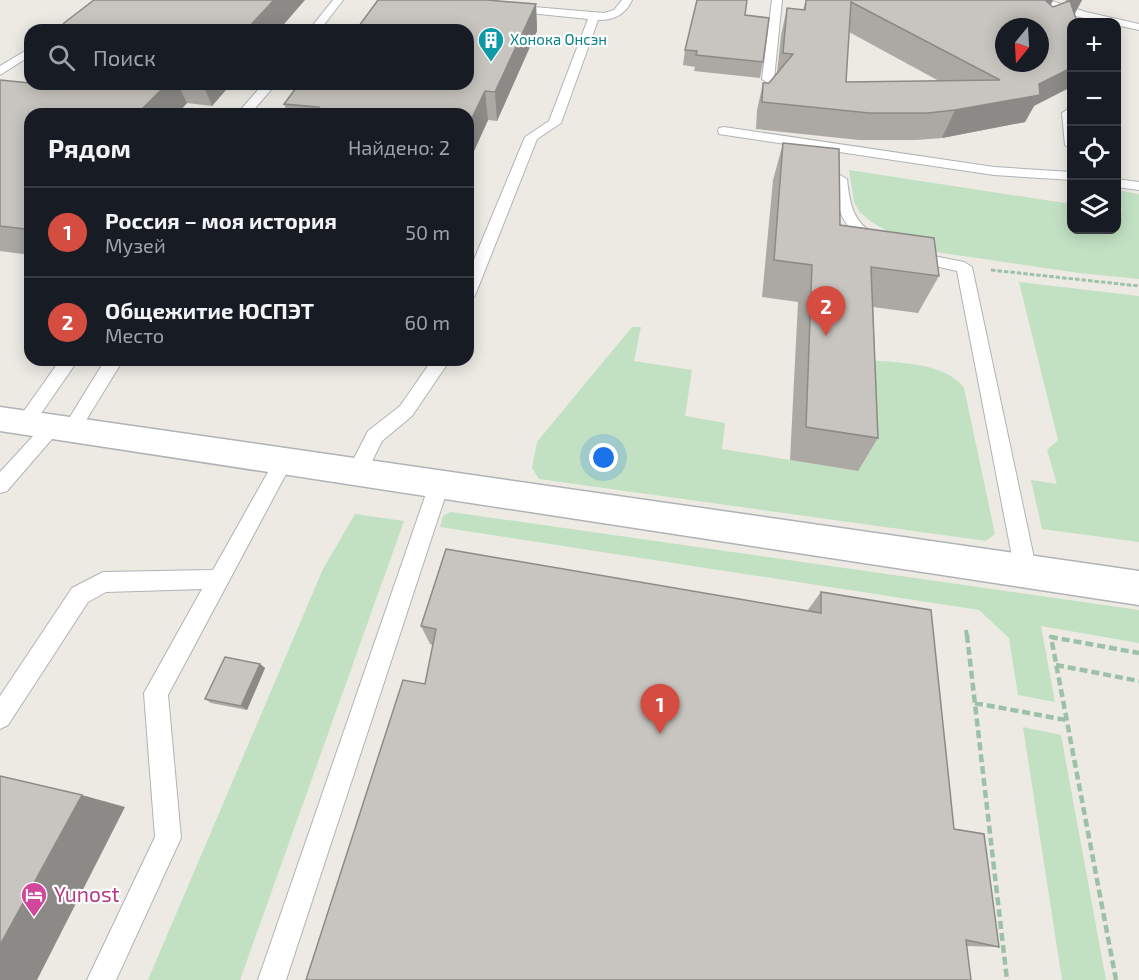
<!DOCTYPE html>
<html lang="ru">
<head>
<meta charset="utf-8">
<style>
  body { margin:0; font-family:"Exo 2",sans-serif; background:#242831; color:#f1f3f6 }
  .controls { position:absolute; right:18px; top:18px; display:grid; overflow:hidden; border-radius:12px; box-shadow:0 3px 15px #0003 }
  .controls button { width:54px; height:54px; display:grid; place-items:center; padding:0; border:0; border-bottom:2px solid #363941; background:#171b24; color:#f1f3f6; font:30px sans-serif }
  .compass { position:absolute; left:995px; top:18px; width:54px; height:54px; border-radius:50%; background:#171b24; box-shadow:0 3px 15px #0003; rotate:198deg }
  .you { position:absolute; left:604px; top:458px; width:21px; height:21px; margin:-15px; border:4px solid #fff; border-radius:50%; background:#1a73e8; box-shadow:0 0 0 9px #1a73e833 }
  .badge { display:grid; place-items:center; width:39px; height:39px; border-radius:50%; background:#d54d40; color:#fff; font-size:20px; font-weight:700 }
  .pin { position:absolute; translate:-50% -50px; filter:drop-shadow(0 2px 3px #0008) }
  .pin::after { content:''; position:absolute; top:32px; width:21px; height:18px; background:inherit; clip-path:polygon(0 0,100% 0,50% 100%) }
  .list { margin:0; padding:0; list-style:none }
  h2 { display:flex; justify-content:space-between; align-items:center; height:78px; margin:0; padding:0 24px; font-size:26px }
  h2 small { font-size:20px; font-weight:400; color:#9ea1a6 }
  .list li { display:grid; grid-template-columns:39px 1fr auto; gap:18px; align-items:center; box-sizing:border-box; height:90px; padding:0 24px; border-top:2px solid #363941 }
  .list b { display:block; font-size:22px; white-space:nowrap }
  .list p { margin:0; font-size:20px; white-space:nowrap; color:#9ea1a6 }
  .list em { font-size:20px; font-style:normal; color:#9ea1a6 }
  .icon { flex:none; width:33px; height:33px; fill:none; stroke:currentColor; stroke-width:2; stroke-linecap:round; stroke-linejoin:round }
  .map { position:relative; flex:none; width:1139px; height:980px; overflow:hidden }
  .search { position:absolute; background:#171b24; box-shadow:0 3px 15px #0003; left:24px; top:24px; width:450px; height:66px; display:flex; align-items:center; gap:15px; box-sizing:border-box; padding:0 21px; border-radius:18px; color:#9ea1a6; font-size:22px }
  .panel { position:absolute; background:#171b24; box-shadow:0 3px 15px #0003; left:24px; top:108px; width:450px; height:258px; border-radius:18px }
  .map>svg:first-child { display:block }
  .green { fill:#c2e1c3 }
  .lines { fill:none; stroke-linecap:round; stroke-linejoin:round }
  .lane-casing { stroke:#b0b3b7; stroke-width:2 }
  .secondary-casing { stroke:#b0b2b7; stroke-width:3 }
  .path-far2 { stroke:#9cc1a7; stroke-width:3; stroke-dasharray:4.5 2; stroke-linecap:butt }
  .path-far1 { stroke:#9cc1a7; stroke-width:4; stroke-dasharray:6 3; stroke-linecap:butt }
  .path { stroke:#9cc1a7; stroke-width:4.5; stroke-dasharray:8 4; stroke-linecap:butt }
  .lane { fill:#fff; fill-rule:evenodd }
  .secondary { fill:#fff; fill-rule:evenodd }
  .wall { fill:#aca9a5; fill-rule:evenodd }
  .shaded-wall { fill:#8c8a86 }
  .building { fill:#c8c5c0; stroke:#8c8a86; stroke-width:1.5; fill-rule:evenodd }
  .labels { text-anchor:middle; stroke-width:4.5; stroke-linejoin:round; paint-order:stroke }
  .far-culture-label { font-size:15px; fill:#0d838f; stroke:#fff; text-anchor:start }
  .near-hotel-label { font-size:21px; fill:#b23c85; stroke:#fff; text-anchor:start }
</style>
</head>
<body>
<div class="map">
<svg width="1139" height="980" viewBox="0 0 1139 980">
  <rect width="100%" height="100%" fill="#eceae3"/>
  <path class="green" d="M 849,170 L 1071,204 L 1072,230 L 1116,230 L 1117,211 L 1122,211 L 1117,190 L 1139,194 L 1139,279 L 1079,273 L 936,252 L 907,243 L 870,221 L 859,211 L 854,202 Z
    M 1019,282 L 1139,296 L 1139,542 L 1042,529 L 1031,480 L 1057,484 L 1047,450 L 1058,440 Z
    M 632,327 L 641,327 L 634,361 L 692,370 L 685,416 L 725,423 L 722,449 L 857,471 L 855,359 C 888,363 945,360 964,388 L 995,534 L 986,541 L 539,479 L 532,468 L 537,442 Z
    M 451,512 L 1139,610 L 1139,643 L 1041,626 L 1055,702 L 1018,695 L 1009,638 L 979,610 L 440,527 L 443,516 Z
    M 355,514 L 404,521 L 240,980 L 148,980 L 323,569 Z
    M 1023,727 L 1061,735 L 1106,980 L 1062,980 Z"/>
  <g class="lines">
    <g class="lane-casing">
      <path id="lane" d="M 333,0 L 343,0 L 320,30 L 309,30 Z
        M 622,0 L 632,0 C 625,15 614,20 598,20 L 561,123 L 537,139 L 476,293 L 474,297 L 468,298 L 468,274 L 525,137 L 549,121 L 588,19 L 510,11 L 505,8 L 510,5 L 604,13 L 614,10 Z
        M 772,0 L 782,0 L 774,79 L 768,83 L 762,79 Z
        M 1034,0 L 1049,0 L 1086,12 L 1139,24 L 1139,30 L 1116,25 L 1116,22 C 1097,22 1049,12 1034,0 Z
        M 30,48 L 30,56 L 0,75 L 0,66 Z
        M 263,84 L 276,84 L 250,114 L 237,114 Z
        M 1068,109 L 1072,110 L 1072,149 L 1065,145 L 1062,113 Z
        M 724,127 L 994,167 L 1072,172 L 1072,180 L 994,175 L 719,134 L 718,131 L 719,128 Z
        M 840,175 L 847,179 C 849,197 851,216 866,228 C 872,233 880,236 885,242 L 883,245 C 876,247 872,245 865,241 C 842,228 836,204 833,179 Z
        M 1116,179 L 1139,182 L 1139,190 L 1116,187 Z
        M 913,252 L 964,262 L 972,267 L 1037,572 L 1033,579 L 1026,582 L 1019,579 L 1015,572 L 957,271 L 908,260 L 905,257 L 908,254 Z
        M 60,360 L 78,360 L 31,428 L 25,430 L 19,428 L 16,423 L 19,418 Z
        M 105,360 L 123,360 L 77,435 L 71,437 L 65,435 L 62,430 L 65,425 Z
        M 432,360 L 450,360 L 412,416 L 382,441 L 364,478 L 357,480 L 350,478 L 347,472 L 368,431 L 400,406 Z
        M 52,420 L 58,422 L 61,427 L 58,432 L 7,491 L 0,493 L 0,472 L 46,422 Z
        M 284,453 L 291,456 L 293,461 L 168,695 L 181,838 L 116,980 L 87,980 L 155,837 L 144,693 L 202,589 L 106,592 L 88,602 L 8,725 L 0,729 L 0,696 L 72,588 L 103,572 L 213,570 L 277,456 Z
        M 439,477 L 446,479 L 449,485 L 286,980 L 258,980 L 429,485 L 432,479 Z"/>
    </g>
    <g class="secondary-casing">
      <path id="secondary" d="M 0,407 L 1139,571 L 1139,605 L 0,431 Z"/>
    </g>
    <path class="path-far2" d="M 991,270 L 1139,286"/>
    <path class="path-far1" d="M 966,630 L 967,636"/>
    <path class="path" d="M 967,635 L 1007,980
      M 1056,665 L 1139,681
      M 975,703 L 1066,720
      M 1116,980 L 1051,637 L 1139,653"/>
    <use href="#lane" class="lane"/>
    <use href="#secondary" class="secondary"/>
  </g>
  <path class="wall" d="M 806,0 L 1053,0 L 1051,5 L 1053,7 L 1065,3 L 1066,0 L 1082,0 L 1075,14 L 1034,106 L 1025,122 L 942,138 L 916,140 L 859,140 L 756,129 L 757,110 L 763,83 L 769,83 L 777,73 L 781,35 L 787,8 L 803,10 ZM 849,32 L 939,81 L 846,82 Z
    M 536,4 L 537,31 L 497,121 L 488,120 L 474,151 L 468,150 L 468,114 L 288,114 L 284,104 L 468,84 Z
    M 745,15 L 763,62 L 760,78 L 694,71 L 695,67 L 683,65 L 685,50 Z
    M 0,80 L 68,87 L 66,84 L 231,84 L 212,106 L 187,103 L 177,114 L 30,114 L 30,255 L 0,251 Z
    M 783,143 L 840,225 L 939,276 L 918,313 L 873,307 L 878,438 L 858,471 L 790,460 L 798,302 L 762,297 L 773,180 Z
    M 821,592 L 954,829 L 999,947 L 967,946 L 425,684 L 433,645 L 430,644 L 421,626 L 807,611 Z
    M 260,664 L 265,668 L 247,710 L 211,703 L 205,699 Z"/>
  <path class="shaded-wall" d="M 274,0 L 305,0 L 279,30 L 246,30 Z
    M 1047,0 L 1053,0 L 1043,20 L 1033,27 Z
    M 1072,0 L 1082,0 L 1073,16 L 1070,1 Z
    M 536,4 L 537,31 L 497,121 L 495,92 Z
    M 1071,68 L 1071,87 L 1034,106 L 1025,122 L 942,138 L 955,110 L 1039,84 Z
    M 167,84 L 178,84 L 187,103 L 177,114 L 137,114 Z
    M 203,84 L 231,84 L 212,106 Z
    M 485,91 L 488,120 L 474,151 L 470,122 Z
    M 30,224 L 30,235 L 25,229 Z
    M 260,664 L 265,668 L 247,710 L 241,706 Z
    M 82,795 L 125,807 L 37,980 L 0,980 L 0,945 Z"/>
  <path class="building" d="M 94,0 L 274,0 L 246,30 L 59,30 L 64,23 Z
    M 378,0 L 487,0 L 536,4 L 495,92 L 485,91 L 470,122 L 468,122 L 468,114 L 313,114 L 319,107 L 284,104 L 299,84 L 468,84 L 468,30 L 356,30 Z
    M 697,0 L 747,0 L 745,15 L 769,18 L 763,62 L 696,55 L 697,51 L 685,50 Z
    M 806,0 L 1047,0 L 1046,1 L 1053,7 L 1069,1 L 1069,0 L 1072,0 L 1070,1 L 1077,22 L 1071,22 L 1071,68 L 1039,84 L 1040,95 L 955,110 L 928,113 L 869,113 L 762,102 L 763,83 L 769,83 L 793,54 L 783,53 L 787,8 L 805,10 ZM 851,2 L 1000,80 L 846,82 ZM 1004,27 L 1040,27 L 1040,63 L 1004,63 Z
    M 0,80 L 30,83 L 30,84 L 68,87 L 66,84 L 167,84 L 137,114 L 30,114 L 30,224 L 25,229 L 0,226 Z
    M 783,143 L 839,149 L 840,225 L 934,238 L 939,276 L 871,267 L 878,438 L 806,427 L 812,265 L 774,260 Z
    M 446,549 L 821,613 L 821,592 L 931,610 L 954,829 L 984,834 L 999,947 L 966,940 L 971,980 L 306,980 L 403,680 L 425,684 L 436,629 L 421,626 Z
    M 225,657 L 260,664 L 241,706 L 205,699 Z
    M 0,776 L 82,795 L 0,945 Z"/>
  <defs>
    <g id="building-pin" transform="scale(1.35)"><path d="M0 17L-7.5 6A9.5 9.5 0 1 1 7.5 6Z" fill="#0f9aa8" stroke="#fff"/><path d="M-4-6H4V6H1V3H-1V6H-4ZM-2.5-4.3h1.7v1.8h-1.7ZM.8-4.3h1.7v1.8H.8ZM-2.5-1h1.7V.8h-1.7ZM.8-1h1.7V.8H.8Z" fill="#fff"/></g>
    <g id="hotel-pin" transform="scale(1.35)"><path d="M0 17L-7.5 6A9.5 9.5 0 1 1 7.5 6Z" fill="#d1479c" stroke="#fff"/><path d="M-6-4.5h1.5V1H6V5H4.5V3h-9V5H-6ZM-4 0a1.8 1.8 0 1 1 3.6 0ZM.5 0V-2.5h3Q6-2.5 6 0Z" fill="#fff"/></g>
  </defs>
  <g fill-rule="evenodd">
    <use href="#building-pin" x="491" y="40"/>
    <use href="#hotel-pin" x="34" y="895"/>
  </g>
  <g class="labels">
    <g class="far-culture-label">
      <text x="510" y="45">Хонока Онсэн</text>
    </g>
    <g class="near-hotel-label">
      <text x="54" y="902">Yunost</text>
    </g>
  </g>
</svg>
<div class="controls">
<button>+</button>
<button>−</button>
<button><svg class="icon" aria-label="locate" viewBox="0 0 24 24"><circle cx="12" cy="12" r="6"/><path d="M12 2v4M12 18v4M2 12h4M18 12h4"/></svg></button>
<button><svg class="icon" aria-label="layers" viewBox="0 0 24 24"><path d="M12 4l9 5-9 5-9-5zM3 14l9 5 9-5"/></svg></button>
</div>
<svg class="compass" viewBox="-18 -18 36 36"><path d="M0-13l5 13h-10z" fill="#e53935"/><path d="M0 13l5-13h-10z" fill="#9ea1a6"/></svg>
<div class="you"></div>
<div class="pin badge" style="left:660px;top:734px">1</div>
<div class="pin badge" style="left:826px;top:336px">2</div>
<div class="search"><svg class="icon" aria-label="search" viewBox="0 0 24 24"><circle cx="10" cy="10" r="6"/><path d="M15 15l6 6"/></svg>Поиск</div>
<section class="panel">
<h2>Рядом<small>Найдено: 2</small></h2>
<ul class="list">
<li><span class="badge">1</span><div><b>Россия – моя история</b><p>Музей</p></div><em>50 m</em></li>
<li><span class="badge">2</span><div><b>Общежитие ЮСПЭТ</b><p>Место</p></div><em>60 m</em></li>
</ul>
</section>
</div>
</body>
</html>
